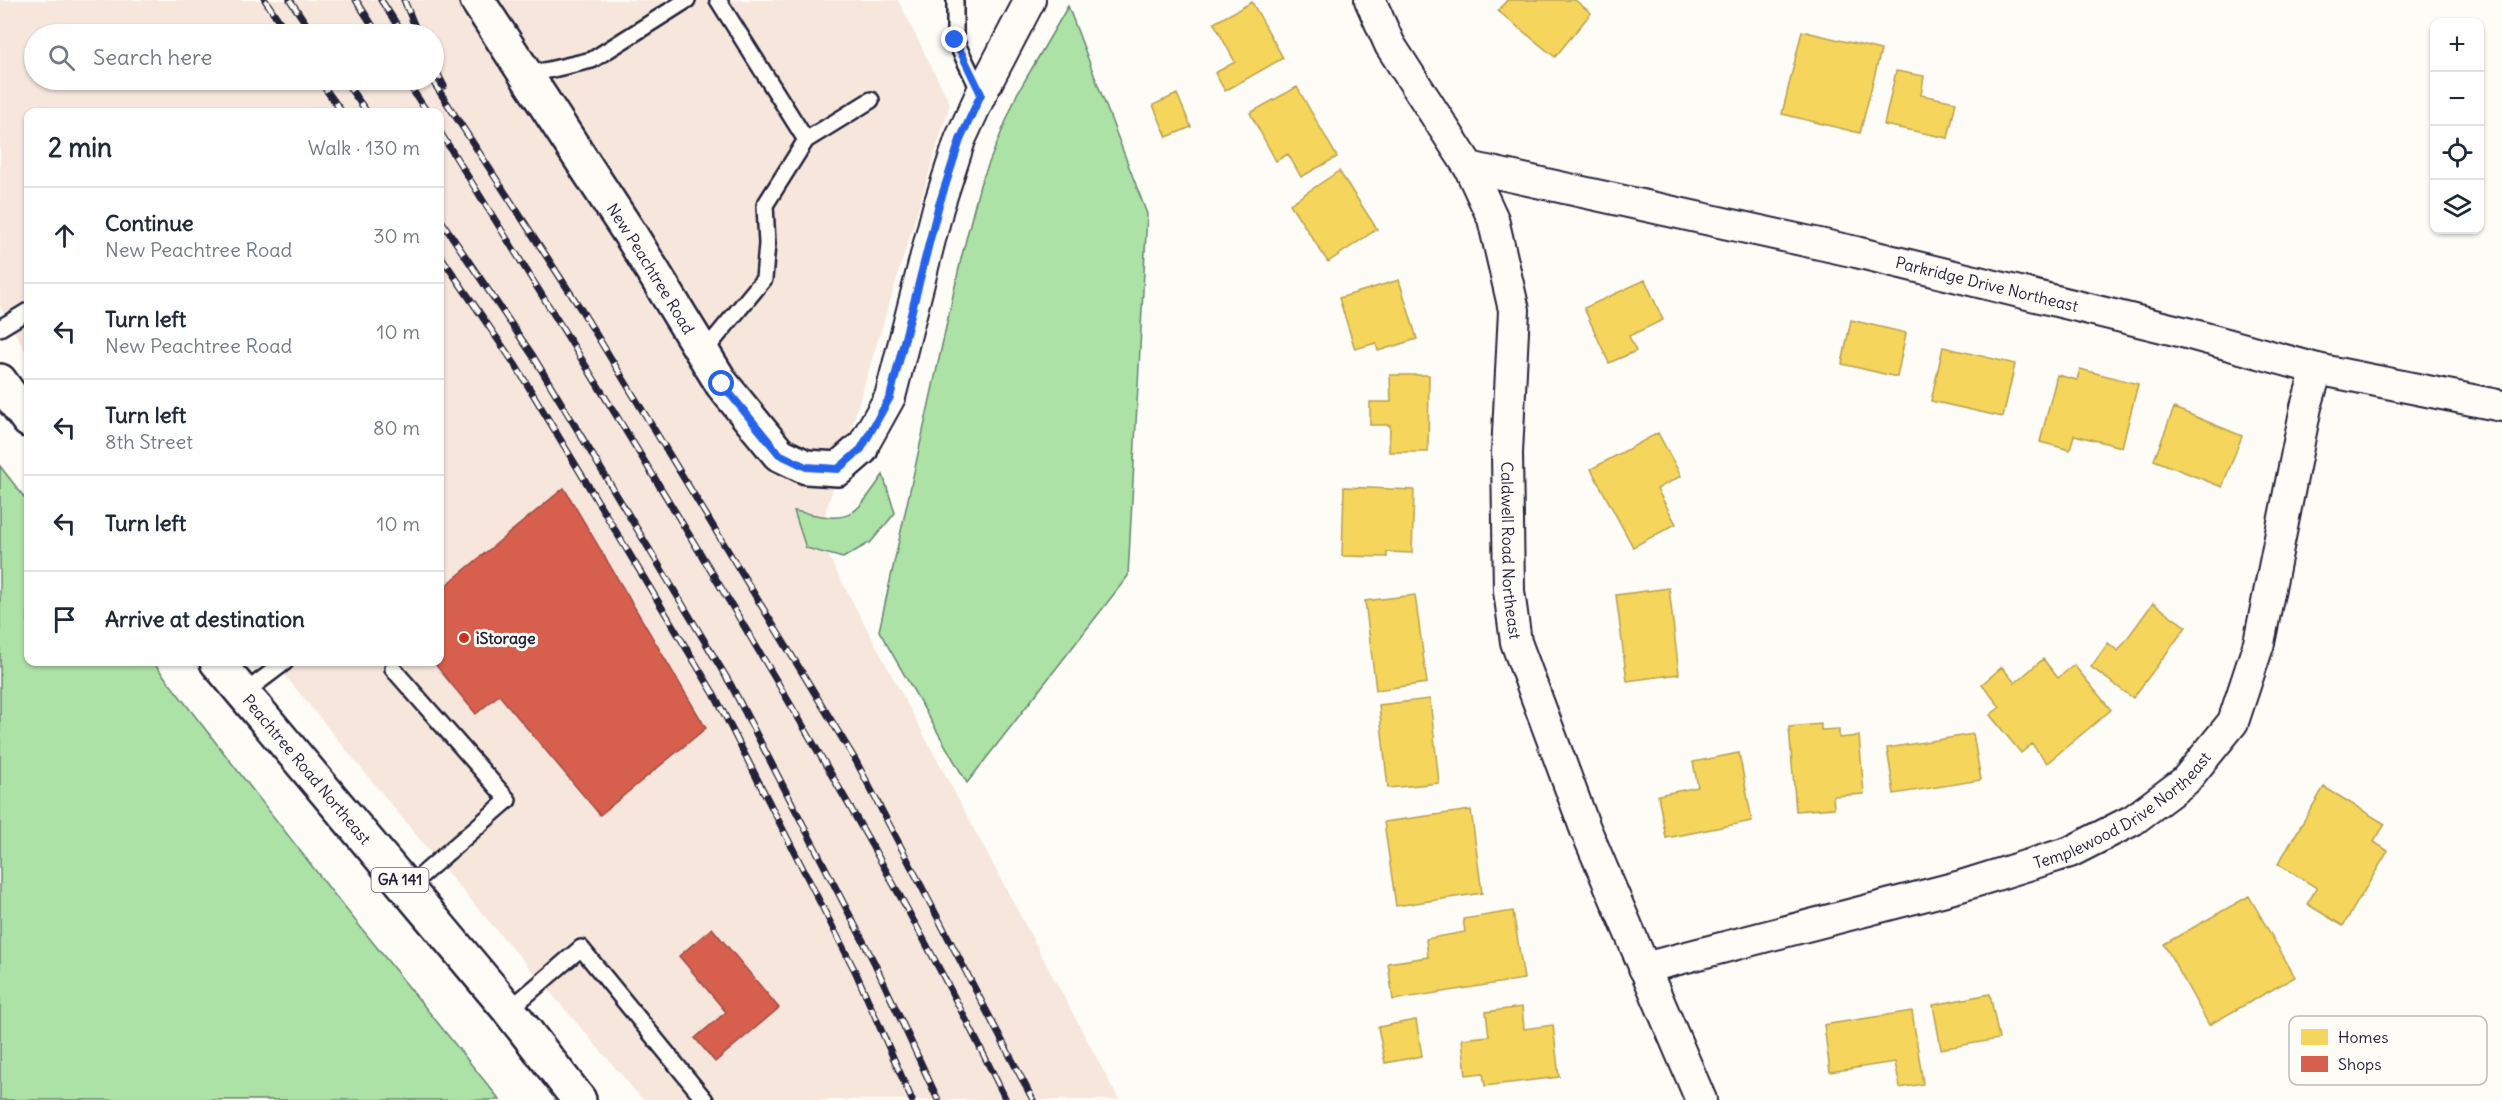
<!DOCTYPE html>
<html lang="en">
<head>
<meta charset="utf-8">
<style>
  body { margin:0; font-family:Delius,sans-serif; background:#f6f6f7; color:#1f2937 }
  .controls { position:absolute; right:18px; top:18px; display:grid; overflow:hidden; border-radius:12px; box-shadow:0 2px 4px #0004 }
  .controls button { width:54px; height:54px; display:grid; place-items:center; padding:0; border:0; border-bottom:2px solid #e0e1e3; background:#fff; color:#1f2937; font:30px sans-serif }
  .stop { position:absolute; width:18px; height:18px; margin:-14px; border:4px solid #2563eb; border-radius:50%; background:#fff }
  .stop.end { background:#2563eb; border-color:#fff; box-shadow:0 2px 6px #0008 }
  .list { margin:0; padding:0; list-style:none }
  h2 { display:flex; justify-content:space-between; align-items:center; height:78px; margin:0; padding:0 24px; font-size:26px }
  h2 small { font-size:20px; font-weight:400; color:#747a83 }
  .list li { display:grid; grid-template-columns:39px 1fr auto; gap:18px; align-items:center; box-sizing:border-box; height:96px; padding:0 24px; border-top:2px solid #e0e1e3 }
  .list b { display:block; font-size:22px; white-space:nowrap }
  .list p { margin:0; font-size:20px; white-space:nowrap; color:#747a83 }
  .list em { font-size:20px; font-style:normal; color:#747a83 }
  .icon { flex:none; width:33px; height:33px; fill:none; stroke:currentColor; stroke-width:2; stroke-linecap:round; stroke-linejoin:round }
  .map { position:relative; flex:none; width:2502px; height:1100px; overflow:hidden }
  .search { position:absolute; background:#fff; box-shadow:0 2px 4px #0004; left:24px; top:24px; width:420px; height:66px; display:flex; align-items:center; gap:15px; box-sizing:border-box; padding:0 21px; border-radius:33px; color:#747a83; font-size:22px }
  .panel { position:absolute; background:#fff; box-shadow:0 2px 4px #0004; left:24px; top:108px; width:420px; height:558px; border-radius:12px }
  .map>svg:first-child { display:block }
  .built { fill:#f7e6dc; fill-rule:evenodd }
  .green { fill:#ace2a5; stroke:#678270; stroke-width:1.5 }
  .homes { fill:#f6d55c; stroke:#b69f52; stroke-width:1.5 }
  .shops { fill:#d6604d; stroke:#a04d48; stroke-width:1.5 }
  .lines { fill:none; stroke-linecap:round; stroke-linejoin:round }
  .lane-casing { stroke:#22223b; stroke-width:20 }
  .street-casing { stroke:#22223b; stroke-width:34 }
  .secondary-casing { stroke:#22223b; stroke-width:38 }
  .highway-casing { stroke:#22223b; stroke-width:38 }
  .lane { stroke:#fdfcf7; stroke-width:15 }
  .street { stroke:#fdfcf7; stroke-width:30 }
  .secondary { stroke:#fdfcf7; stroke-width:33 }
  .highway { stroke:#fdfcf7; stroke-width:33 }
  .rail-casing { stroke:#22223b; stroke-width:7 }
  .rail { stroke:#fdfcf7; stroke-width:4.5; stroke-dasharray:14; stroke-linecap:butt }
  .route { stroke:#2563eb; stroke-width:8 }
  .poi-dot { fill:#c8321e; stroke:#fdfcf7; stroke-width:2 }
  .labels { text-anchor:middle; stroke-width:6; stroke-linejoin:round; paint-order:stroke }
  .shield { fill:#fdfcf7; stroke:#646373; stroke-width:1.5 }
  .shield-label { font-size:15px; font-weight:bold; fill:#22223b }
  .street-label { font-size:16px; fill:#22223b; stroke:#fdfcf7 }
  .poi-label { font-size:16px; font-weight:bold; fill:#22223b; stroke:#fdfcf7; text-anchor:start }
  .key { fill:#fdfcf7; stroke:#bbbbbf; stroke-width:1.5 }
  .key-label { font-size:16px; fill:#22223b }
</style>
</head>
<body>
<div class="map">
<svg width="2502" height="1100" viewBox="0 0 2502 1100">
  <rect width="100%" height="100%" fill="#fdfcf7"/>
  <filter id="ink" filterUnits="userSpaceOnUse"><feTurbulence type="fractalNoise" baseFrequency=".0167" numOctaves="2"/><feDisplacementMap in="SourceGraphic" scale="12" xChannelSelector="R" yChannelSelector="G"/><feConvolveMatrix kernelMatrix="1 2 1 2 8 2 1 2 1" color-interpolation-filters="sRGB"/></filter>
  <g filter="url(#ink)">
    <path class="built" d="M 0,0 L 898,0 L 950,104 L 818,537 L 1119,1100 L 643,1100 L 445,870 L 274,662 L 440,662 L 440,112 L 28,112 L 28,356 L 0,306 ZM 34,34 L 434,34 L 434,80 L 34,80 Z"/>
    <path class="green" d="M 1068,6 L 1147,214 L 1128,576 L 967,783 L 879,631 L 961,259 L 980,185 L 1017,94 Z
      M 0,466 L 28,502 L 28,662 L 153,662 L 333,893 L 500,1100 L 0,1100 Z
      M 883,475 L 895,513 L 871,542 L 843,558 L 806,548 L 794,511 C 850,522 850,523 883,475 Z"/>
    <path class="homes" d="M 1507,0 L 1575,0 L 1591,13 L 1555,57 L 1498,11 Z
      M 1252,2 L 1283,58 L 1225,91 L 1215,73 L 1235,62 L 1214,23 Z
      M 1802,31 L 1881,50 L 1860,133 L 1782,114 Z
      M 1896,71 L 1924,76 L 1921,95 L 1956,102 L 1948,138 L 1884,125 Z
      M 1297,87 L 1337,157 L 1301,177 L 1288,154 L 1276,161 L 1250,113 Z
      M 1177,94 L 1191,127 L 1167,137 L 1153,105 Z
      M 1339,171 L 1377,229 L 1328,262 L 1290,204 Z
      M 1399,280 L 1417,339 L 1378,351 L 1376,343 L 1355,349 L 1339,298 Z
      M 1645,280 L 1663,320 L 1629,336 L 1636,351 L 1609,363 L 1584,308 Z
      M 1851,320 L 1906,333 L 1897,377 L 1842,364 Z
      M 1943,347 L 2015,364 L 2003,417 L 1931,401 Z
      M 2080,369 L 2138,384 L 2122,447 L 2074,435 L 2070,450 L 2040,442 L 2057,375 L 2077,380 Z
      M 1390,375 L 1429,375 L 1428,452 L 1389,452 L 1390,425 L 1370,425 L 1370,402 L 1391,402 Z
      M 2174,408 L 2242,436 L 2222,487 L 2154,460 Z
      M 1658,433 L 1681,476 L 1657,489 L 1676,524 L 1633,547 L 1591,469 Z
      M 1344,487 L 1414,490 L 1412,553 L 1387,552 L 1387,557 L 1342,556 Z
      M 1669,588 L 1679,674 L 1627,681 L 1616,595 Z
      M 1415,595 L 1427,683 L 1376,690 L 1365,601 Z
      M 2153,603 L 2186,627 L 2133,698 L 2091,667 L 2108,643 L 2118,651 Z
      M 2043,659 L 2058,678 L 2074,665 L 2111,710 L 2047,763 L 2032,744 L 2021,753 L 1990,715 L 2000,707 L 1982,684 L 2002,667 L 2015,683 Z
      M 1430,699 L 1439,783 L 1388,788 L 1379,705 Z
      M 1821,724 L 1821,730 L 1839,729 L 1839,738 L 1859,736 L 1864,794 L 1833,796 L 1834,808 L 1796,811 L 1789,727 Z
      M 1973,734 L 1981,780 L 1894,794 L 1887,748 Z
      M 1739,753 L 1752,821 L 1666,838 L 1658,795 L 1698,787 L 1693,762 Z
      M 2324,787 L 2385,824 L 2374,842 L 2388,851 L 2343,926 L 2307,904 L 2317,888 L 2278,864 Z
      M 1471,810 L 1482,893 L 1396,906 L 1384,822 Z
      M 2249,896 L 2295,977 L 2209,1025 L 2164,944 Z
      M 1513,911 L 1524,979 L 1393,1000 L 1388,963 L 1428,957 L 1426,939 L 1465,932 L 1463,919 Z
      M 1990,994 L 1999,1039 L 1941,1049 L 1933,1005 Z
      M 1522,1007 L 1524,1029 L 1553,1025 L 1559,1077 L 1485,1086 L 1483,1073 L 1466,1075 L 1462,1039 L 1489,1036 L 1486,1012 Z
      M 1912,1011 L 1923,1084 L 1900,1088 L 1895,1062 L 1830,1072 L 1824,1025 Z
      M 1416,1020 L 1422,1056 L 1385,1063 L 1378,1027 Z"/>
    <path class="shops" d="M 564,488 L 706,728 L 600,815 L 499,695 L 476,714 L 433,662 L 440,662 L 440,590 Z
      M 712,928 L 779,1008 L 715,1062 L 695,1038 L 726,1012 L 679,956 Z"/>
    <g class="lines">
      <g class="lane-casing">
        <path id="lane" d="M 718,0 L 806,140 L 871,100
          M 955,1 L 955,40 L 981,94
          M 527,75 L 592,60 L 687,0
          M 0,328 L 28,311
          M 703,353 L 764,279 L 767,244 L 765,205 L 806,140
          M 393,669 L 508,800 L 407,888
          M 244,693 L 285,662
          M 509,1010 L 581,948 L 705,1100"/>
      </g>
      <g class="street-casing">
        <g id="street">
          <path id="s1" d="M 1370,0 L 1390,45 L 1469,167 L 1493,219 L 1514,310 L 1507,453 L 1509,591 L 1516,642 L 1585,828 L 1701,1100"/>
          <path id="s2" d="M 1469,167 L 1856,252 L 2183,332 L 2317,369 L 2502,406"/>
          <path d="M 861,449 L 890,397 L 938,208 L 960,140 L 981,94 L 1030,0"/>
          <path id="s3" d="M 1644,968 L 1961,886 L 2070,852 L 2133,820 L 2185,781 L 2233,722 L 2259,643 L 2306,407 L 2317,369"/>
        </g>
      </g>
      <g class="secondary-casing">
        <g id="secondary">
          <path id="s4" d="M 477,0 L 632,237 L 722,384 L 779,454 L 806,467 L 838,469 L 861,449"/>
        </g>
      </g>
      <g class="highway-casing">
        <g id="highway">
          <path d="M 0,381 L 28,420"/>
          <path id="s5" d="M 217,662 L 509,1010 L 579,1100"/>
        </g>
      </g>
      <use href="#lane" class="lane"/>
      <use href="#street" class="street"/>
      <use href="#secondary" class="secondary"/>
      <use href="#highway" class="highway"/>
      <g class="rail-casing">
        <path id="rail" d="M 265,0 L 288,34
          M 290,0 L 313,34
          M 356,0 L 378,34
          M 381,0 L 403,34
          M 404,0 L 418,34
          M 434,67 L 444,86
          M 319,80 L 342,112
          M 344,80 L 367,112
          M 406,80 L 427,112
          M 432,80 L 582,311 L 856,761 L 1033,1100
          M 440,132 C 543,296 645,460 744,626 C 837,782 927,937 1006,1100
          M 440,219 L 533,356 L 731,685 L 875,964 L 938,1100
          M 440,255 L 516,366 L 714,694 L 856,973 L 912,1100"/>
      </g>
      <use href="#rail" class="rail"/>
    </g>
  </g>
  <g class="lines" filter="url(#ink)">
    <path class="route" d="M 722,384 L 779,454 L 806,467 L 838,469 L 861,449 L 890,397 L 938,208 L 960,140 L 981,94 L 955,40"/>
  </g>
  <circle class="poi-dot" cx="464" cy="638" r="6"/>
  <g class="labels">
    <rect class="shield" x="371.5" y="868" width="57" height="24" rx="4.5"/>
    <g class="shield-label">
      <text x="400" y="885">GA 141</text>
    </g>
    <g class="street-label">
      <text dy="6" stroke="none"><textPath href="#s4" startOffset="320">New Peachtree Road</textPath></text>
      <text dy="6" stroke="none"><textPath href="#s2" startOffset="531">Parkridge Drive Northeast</textPath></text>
      <text dy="6" stroke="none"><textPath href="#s1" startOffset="586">Caldwell Road Northeast</textPath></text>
      <text dy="6" stroke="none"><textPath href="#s5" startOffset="140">Peachtree Road Northeast</textPath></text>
      <text dy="6" stroke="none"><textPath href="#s3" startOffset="508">Templewood Drive Northeast</textPath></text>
    </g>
    <g class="poi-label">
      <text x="476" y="644">iStorage</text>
    </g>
  </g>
  <rect x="2289" y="1016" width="198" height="69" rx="9" class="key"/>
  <rect x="2301" y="1029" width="27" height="16" fill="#f6d55c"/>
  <rect x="2301" y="1056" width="27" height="16" fill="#d6604d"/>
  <g class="key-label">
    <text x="2338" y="1043">Homes</text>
    <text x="2338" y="1070">Shops</text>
  </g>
</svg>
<div class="controls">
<button>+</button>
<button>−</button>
<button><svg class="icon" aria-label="locate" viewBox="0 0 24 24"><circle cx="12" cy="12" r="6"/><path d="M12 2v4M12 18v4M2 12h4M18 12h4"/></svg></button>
<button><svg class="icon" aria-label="layers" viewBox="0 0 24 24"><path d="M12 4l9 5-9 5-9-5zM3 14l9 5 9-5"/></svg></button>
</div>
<div class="stop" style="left:722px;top:384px"></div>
<div class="stop end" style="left:955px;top:40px"></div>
<div class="search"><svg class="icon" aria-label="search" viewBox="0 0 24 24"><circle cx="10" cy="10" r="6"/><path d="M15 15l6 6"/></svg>Search here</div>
<section class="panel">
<h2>2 min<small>Walk · 130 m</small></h2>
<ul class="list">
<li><svg class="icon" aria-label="ahead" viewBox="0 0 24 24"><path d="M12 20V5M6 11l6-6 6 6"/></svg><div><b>Continue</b><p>New Peachtree Road</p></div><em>30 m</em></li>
<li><svg class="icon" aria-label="left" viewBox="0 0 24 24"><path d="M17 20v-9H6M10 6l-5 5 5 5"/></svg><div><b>Turn left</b><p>New Peachtree Road</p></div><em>10 m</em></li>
<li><svg class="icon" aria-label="left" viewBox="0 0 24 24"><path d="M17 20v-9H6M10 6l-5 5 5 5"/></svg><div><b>Turn left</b><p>8th Street</p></div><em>80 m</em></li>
<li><svg class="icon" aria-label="left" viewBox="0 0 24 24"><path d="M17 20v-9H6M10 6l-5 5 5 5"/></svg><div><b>Turn left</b></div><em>10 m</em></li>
<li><svg class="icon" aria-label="arrive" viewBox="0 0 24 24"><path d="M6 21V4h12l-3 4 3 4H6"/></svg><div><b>Arrive at destination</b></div></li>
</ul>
</section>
</div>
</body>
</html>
